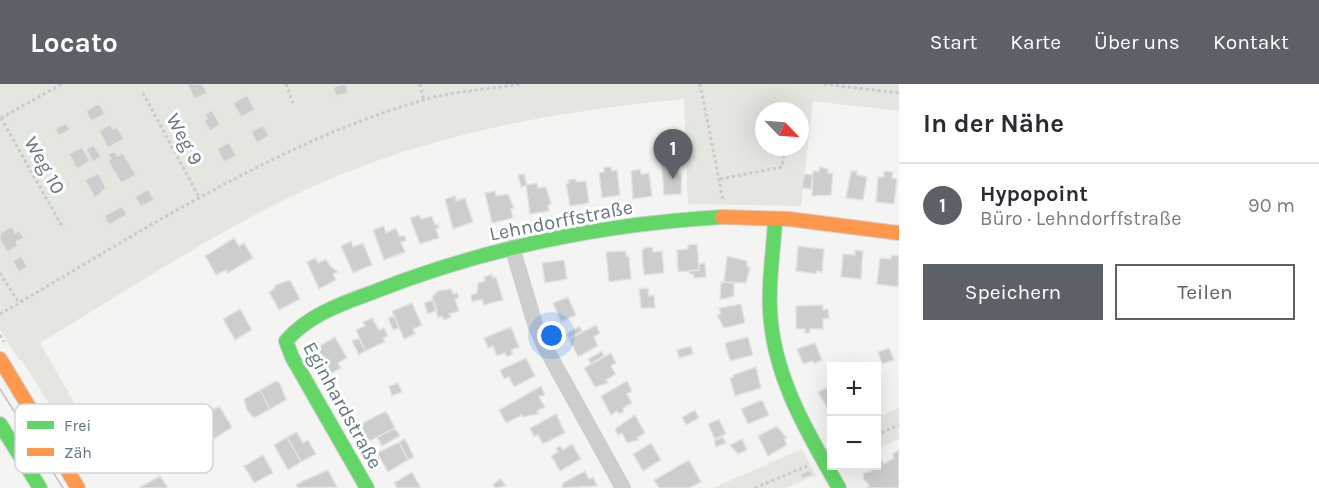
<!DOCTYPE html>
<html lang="de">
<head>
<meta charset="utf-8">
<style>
  body { margin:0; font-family:Karla,sans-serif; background:#f7f7f7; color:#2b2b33 }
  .controls { position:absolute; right:18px; bottom:18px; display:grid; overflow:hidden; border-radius:0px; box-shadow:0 6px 24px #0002 }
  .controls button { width:54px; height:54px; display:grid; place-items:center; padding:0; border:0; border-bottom:2px solid #e1e1e2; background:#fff; color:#2b2b33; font:30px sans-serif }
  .compass { position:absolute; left:755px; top:18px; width:54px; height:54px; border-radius:50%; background:#fff; box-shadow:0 6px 24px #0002; rotate:115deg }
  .you { position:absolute; left:552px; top:252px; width:21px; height:21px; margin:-15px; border:4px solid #fff; border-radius:50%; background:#1a73e8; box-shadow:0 0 0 9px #1a73e833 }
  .badge { display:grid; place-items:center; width:39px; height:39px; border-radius:50%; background:#5c6168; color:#fff; font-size:20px; font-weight:700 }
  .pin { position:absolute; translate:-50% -50px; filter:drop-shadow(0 2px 3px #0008) }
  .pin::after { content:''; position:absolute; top:32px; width:21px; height:18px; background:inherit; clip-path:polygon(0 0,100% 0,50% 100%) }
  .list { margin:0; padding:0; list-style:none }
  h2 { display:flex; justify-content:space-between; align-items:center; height:78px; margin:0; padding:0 24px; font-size:26px }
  h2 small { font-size:20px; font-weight:400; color:#7c7c81 }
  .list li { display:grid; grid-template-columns:39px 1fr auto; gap:18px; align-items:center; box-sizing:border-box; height:84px; padding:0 24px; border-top:2px solid #e1e1e2 }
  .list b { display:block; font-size:22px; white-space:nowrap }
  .list p { margin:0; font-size:20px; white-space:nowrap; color:#7c7c81 }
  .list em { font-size:20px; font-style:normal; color:#7c7c81 }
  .actions { display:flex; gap:12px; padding:18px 24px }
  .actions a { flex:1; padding:14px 0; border:2px solid #5c6168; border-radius:0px; text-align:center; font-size:21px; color:#5c6168 }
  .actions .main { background:#5c6168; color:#fff }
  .map { position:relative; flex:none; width:899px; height:404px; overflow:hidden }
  header { display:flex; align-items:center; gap:36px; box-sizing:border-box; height:84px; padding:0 30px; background:#5c6168; color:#fff }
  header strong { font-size:28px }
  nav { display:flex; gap:33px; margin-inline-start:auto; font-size:21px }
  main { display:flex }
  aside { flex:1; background:#fff }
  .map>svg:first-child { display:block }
  .green { fill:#e4e7e0; fill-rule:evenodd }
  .building { fill:#cccecd; stroke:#e3e3e2; stroke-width:1.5 }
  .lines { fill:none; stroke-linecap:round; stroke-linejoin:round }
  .fast-casing { stroke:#d0d0d0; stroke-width:16 }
  .slow-casing { stroke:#d0d0d0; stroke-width:16 }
  .path { stroke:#cacaca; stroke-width:3; stroke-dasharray:3 3; stroke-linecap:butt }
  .street { stroke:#cccdcd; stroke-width:16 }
  .fast { stroke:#63d668; stroke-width:14 }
  .slow { stroke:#ff974d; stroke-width:14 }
  .tram { stroke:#c1c2c2; stroke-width:1.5 }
  .labels { text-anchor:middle; stroke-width:6; stroke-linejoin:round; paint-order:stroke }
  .street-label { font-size:20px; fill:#657681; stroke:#fff }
  .key { fill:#fff; stroke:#d1d6d9; stroke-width:1.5 }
  .key-label { font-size:16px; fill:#657681 }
</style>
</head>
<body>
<header>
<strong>Locato</strong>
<nav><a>Start</a><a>Karte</a><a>Über uns</a><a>Kontakt</a></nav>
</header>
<main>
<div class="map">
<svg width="899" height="404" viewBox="0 0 899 404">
  <rect width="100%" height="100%" fill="#f4f4f2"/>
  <path class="green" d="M 0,0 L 899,0 L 899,27 L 813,17 L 801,122 L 688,120 L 684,15 C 539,29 401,55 270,123 C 191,164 116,213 40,259 L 106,374 L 89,385 L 22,276 L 19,276 L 0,246 ZM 764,27 L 800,27 L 800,63 L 764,63 Z
    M 899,324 L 899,355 L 877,365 L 877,333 Z
    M 802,365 L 816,391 L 786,404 L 713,404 Z"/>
  <path class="building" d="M 187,0 L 202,0 L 207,9 L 195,15 Z
    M 346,0 L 348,9 L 336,12 L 333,3 Z
    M 247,11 L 255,26 L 241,33 L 233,19 Z
    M 99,19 L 105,30 L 91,37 L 86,27 Z
    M 212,26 L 220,41 L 210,47 L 204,37 L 207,35 L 205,30 Z
    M 66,39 L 70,46 L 59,52 L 55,45 Z
    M 110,40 L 113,45 L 117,43 L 124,55 L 108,64 L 99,47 Z
    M 263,41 L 269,52 L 257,59 L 251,48 Z
    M 229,58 L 236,72 L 224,78 L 217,65 Z
    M 94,61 L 101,73 L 93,78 L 86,65 Z
    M 82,63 L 90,77 L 77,85 L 69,70 Z
    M 115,67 L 117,72 L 123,69 L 136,91 L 121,99 L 108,77 L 111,75 L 108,70 Z
    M 678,71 L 679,90 L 682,90 L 681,110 L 664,111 L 661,72 Z
    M 604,83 L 611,83 L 612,87 L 617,86 L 620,111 L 602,114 L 599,89 L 604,88 Z
    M 820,83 L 828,85 L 828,89 L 833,89 L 831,111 L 812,112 L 813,87 L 819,88 Z
    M 640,85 L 641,90 L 649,89 L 652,112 L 633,115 L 631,87 Z
    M 851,87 L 857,87 L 857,91 L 867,93 L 863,116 L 846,114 Z
    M 884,87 L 893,88 L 892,94 L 897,95 L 894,120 L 876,118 L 878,93 L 884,93 Z
    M 98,89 L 106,104 L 95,114 L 85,96 Z
    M 524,90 L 527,101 L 521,103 L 518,91 Z
    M 804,90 L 813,91 L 811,105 L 802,104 Z
    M 576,95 L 576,98 L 586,97 L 589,119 L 570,122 L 566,100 L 569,99 L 568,96 Z
    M 537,99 L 538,104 L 546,103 L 551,120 L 548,121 L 549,127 L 530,130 L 526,101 Z
    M 148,105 L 154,116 L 141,123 L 135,113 Z
    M 495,107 L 496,112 L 508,110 L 514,124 L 511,125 L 513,134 L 492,139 L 485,109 Z
    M 455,112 L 456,117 L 465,114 L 473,138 L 453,145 L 445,115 Z
    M 122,122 L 127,131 L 109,141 L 104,132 Z
    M 419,131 L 421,135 L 432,132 L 435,141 L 438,140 L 439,144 L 436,145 L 439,154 L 420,160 L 410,134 Z
    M 12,142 L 15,149 L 19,146 L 24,154 L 16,158 L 18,162 L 7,168 L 0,156 L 0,149 Z
    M 384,142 L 386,149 L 396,144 L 399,152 L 405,152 L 406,157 L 401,158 L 405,168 L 384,176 L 373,146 Z
    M 234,154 L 239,162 L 244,159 L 253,174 L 228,189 L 226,186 L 216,191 L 205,172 Z
    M 351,157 L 353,163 L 363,159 L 372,181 L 353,189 L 341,162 Z
    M 697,160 L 699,186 L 678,188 L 677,166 L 688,165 L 688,161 Z
    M 798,162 L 824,165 L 822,188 L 817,187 L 816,190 L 796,187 Z
    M 652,163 L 653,168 L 662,167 L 664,189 L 644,191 L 642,168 L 644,164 Z
    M 855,166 L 863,167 L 861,195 L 841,193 L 843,170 L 855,171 Z
    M 626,167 L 626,172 L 629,172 L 631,195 L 609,198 L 606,168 Z
    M 892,171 L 899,172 L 898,203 L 877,200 L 880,174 L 891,175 Z
    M 21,172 L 27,183 L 19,188 L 13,177 Z
    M 727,172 L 747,177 L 747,183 L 750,183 L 746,199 L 724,198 Z
    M 315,174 L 318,179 L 326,175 L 330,182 L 338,188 L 333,190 L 336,196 L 319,205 L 307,178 Z
    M 564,176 L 567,195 L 545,199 L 542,179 Z
    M 705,179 L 706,193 L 694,194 L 693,190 L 690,190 L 689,187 L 699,186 L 699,180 Z
    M 492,190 L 493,194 L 496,193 L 503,216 L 484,221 L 482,215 L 472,218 L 471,211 L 477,209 L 478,199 L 485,197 L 484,193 Z
    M 290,196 L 300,215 L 279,226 L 269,208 L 274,205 L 275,201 Z
    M 721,198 L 734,199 L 734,212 L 720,216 Z
    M 648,204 L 649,212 L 654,211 L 655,224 L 641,224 L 639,205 Z
    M 451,205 L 453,210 L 457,209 L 459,214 L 455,215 L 459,227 L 449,230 L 451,233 L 444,236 L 442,232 L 438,234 L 432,213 L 438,207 Z
    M 568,213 L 576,231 L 561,238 L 553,219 Z
    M 433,216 L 437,226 L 428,230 L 424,219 Z
    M 412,219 L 422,241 L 413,245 L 415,250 L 404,255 L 392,227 Z
    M 741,220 L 745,239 L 724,244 L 717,231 L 721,230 L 719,224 Z
    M 823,221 L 823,226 L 828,225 L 829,234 L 823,235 L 823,245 L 810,245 L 810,249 L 805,249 L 805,245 L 796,245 L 796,222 Z
    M 240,225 L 252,246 L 235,256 L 223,235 Z
    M 394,232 L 399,244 L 393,246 L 388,234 Z
    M 372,234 L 379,246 L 384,244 L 388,252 L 383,254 L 385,258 L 365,267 L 356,246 L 365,242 L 363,238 Z
    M 596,241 L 600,249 L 594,253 L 598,262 L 578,273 L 569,255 Z
    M 579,242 L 582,247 L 569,255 L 566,250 Z
    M 511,243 L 519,263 L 511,266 L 513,270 L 507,273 L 505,269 L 497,272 L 493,262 L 488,264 L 484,254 Z
    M 335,253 L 347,274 L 338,279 L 341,284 L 330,290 L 316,264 Z
    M 748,253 L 753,271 L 730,277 L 725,259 Z
    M 359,254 L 365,267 L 359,271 L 352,257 Z
    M 815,259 L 822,276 L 814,280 L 813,277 L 803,280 L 797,265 Z
    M 691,262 L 693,270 L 679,274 L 677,266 Z
    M 889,264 L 894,276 L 882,280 L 878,268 Z
    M 602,267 L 604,272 L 591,280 L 588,275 Z
    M 611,269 L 616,279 L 611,282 L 616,290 L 606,296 L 608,299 L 595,303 L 584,284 Z
    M 526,274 L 535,292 L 514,303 L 509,293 L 504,295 L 500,286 Z
    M 756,283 L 761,304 L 735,312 L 730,294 L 734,293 L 733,291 Z
    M 276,297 L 280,299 L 286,316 L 270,325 L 260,306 Z
    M 627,297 L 632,307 L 627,310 L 632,319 L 623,324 L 624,327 L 619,330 L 617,327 L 611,331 L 601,312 Z
    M 398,299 L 402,308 L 392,312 L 389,302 Z
    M 832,301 L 832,332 L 818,308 Z
    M 541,302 L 545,311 L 539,313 L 545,323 L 537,327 L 539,330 L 523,333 L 522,331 L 506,339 L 499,326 Z
    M 260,306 L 270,325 L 254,334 L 247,326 L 244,315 Z
    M 762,316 L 769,331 L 748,340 L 741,325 Z
    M 219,322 L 232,343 L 214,355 L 200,333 Z
    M 695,326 L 699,334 L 686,341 L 682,333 Z
    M 386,327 L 395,344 L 368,358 L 359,341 Z
    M 556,330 L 565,349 L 543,360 L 538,351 L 534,353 L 530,344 Z
    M 635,331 L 645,349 L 637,354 L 639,356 L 627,359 L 622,349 L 618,351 L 615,345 Z
    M 719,335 L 726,350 L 715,355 L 708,340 Z
    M 777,342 L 787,354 L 784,355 L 787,361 L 768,372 L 758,352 Z
    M 395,344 L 400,352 L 382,362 L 377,353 Z
    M 297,348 L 303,359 L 308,356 L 316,370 L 301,378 L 287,353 Z
    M 287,353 L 301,378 L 288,386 L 274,361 Z
    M 723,353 L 726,359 L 716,363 L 714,357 Z
    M 405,355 L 414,373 L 408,376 L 399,358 Z
    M 742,355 L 747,366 L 738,370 L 730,361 Z
    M 399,358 L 408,376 L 388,388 L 377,369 Z
    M 651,359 L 661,376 L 643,387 L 633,370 Z
    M 572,360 L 581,375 L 560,387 L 551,372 L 558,368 L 556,364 L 560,362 L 563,366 Z
    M 899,366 L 899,404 L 867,404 L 869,401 L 863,394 L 864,389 L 872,387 L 870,383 L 876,382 L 882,376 L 884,380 L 894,374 L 892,370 Z
    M 263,371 L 273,389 L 254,399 L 244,382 Z
    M 689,376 L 701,398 L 689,404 L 659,404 L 654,396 Z
    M 328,386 L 337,403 L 298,404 L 296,401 L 303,397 Z
    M 810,386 L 812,391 L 802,395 L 800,390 Z
    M 585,387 L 589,395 L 593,393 L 597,402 L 562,404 L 563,399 Z
    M 412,388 L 421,404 L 397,404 L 394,399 Z
    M 160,392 L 168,404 L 141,404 L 140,403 Z
    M 501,395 L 506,402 L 495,404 L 493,400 Z"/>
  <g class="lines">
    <g class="fast-casing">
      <path id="fast" d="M 775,135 C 774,165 768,196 770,226 C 773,292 807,348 839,404
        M 0,340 L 40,404
        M 367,404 L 292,273 L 286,257 C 309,230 344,219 376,207 C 488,163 603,140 722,133"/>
    </g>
    <g class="slow-casing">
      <path id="slow" d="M 722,133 L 789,135 L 899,149
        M 0,275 L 78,404"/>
    </g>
    <path class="path" d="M 286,0 L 293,19
      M 420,0 L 424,16
      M 700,0 L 723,116
      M 824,0 L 899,9
      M 143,9 L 200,115
      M 1,34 L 63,144
      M 1,34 L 62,0
      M 720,95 L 782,83 L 785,63
      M 0,189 L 19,219
      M 0,230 C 134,152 273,60 423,16 C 454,7 489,5 522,0
      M 0,251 L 4,258
      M 876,351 L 899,341
      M 755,404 L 807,382"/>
    <path class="street" d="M 512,163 L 535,240 L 545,263 L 623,404"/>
    <use href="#fast" class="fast"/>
    <use href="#slow" class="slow"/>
    <path class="tram" d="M 0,305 L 63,404"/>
  </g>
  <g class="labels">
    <g class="street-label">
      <text transform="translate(185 55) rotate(62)" y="7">Weg 9</text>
      <text transform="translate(45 81) rotate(61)" y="7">Weg 10</text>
      <text transform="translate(561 136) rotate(-11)" y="7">Lehndorffstraße</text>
      <text transform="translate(343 321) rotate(61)" y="7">Eginhardstraße</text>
    </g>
  </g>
  <rect x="15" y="320" width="198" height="69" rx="9" class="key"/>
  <rect x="27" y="337" width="27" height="8" fill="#63d668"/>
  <rect x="27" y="364" width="27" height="8" fill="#ff974d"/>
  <g class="key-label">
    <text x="64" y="347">Frei</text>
    <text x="64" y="374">Zäh</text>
  </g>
</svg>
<div class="controls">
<button>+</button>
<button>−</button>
</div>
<svg class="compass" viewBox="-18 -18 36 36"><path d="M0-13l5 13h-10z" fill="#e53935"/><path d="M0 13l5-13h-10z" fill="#7c7c81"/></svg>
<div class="you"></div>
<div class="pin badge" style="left:673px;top:95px">1</div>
</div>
<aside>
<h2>In der Nähe<small></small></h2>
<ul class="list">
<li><span class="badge">1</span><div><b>Hypopoint</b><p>Büro · Lehndorffstraße</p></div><em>90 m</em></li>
</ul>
<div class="actions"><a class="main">Speichern</a><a>Teilen</a></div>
</aside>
</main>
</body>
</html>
